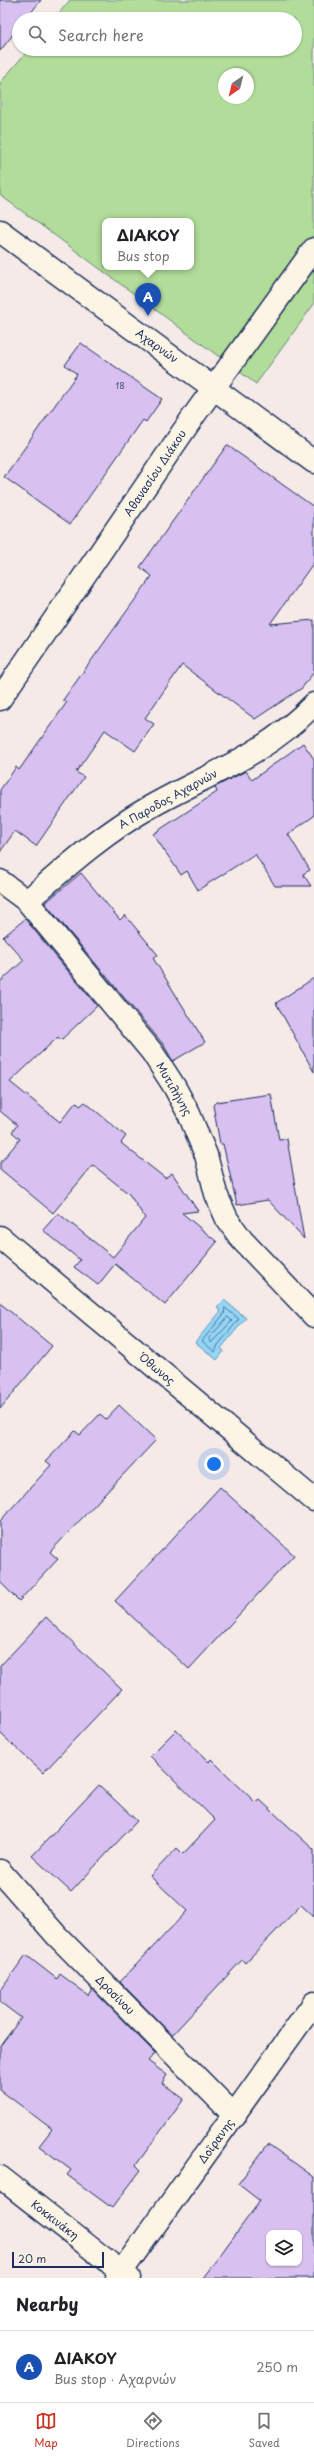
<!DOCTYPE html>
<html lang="en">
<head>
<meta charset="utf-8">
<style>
  body { margin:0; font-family:"Playpen Sans",sans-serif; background:#f2f2f2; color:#202124 }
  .controls { position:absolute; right:12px; bottom:12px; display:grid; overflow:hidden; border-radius:8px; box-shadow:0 1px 3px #0004 }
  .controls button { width:36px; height:36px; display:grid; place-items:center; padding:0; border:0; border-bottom:1px solid #e0e0e0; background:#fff; color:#202124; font:20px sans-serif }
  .compass { position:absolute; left:218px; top:68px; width:36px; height:36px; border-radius:50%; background:#fff; box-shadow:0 1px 3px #0004; rotate:215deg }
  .scale { position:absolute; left:12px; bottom:10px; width:92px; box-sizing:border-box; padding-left:4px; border:2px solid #1b2f5e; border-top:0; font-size:11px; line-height:14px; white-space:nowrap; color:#1b2f5e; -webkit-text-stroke:3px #fcf5e5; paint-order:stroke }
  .you { position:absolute; left:214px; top:1464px; width:14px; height:14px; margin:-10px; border:3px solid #fff; border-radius:50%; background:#1a73e8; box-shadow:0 0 0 6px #1a73e833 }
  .badge { display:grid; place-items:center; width:26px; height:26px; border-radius:50%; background:#c8321e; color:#fff; font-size:13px; font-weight:700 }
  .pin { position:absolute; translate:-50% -33px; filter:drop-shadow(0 1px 2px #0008) }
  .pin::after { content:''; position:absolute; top:21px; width:14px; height:12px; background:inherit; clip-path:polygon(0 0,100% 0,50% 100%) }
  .popup { position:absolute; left:102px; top:218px; width:92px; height:52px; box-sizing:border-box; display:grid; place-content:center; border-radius:8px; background:#fff; filter:drop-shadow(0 1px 3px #0005); font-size:13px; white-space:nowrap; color:#757577 }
  .popup b { font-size:15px; color:#202124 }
  .popup::after { content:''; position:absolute; left:50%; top:100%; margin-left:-8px; border:8px solid transparent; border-top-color:#fff }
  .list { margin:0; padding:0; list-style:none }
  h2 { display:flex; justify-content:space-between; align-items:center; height:52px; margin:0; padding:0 16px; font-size:17px }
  h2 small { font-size:13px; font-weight:400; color:#757577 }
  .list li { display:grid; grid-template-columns:26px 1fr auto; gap:12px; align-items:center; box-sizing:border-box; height:72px; padding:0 16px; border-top:1px solid #e0e0e0 }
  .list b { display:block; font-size:15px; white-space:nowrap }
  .list p { margin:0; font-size:13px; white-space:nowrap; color:#757577 }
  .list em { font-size:13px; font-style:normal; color:#757577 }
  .icon { flex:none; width:22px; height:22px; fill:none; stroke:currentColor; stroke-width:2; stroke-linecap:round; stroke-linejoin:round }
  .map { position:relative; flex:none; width:314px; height:2278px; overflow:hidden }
  .search { position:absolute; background:#fff; box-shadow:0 1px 3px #0004; left:12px; right:12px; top:12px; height:44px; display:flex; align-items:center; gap:10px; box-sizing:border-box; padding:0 14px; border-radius:22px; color:#757577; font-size:15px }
  .sheet { height:124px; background:#fff }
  nav { display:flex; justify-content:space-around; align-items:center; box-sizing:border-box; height:56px; border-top:1px solid #e0e0e0; background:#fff; font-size:11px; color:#757577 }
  nav a { display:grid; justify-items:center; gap:2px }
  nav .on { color:#c8321e }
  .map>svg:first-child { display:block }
  .green { fill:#b2dc99; stroke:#66867c; fill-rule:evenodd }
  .water { fill:#93d5f5; stroke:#6393b9 }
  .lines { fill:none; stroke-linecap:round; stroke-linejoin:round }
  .shore { stroke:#4b719a; stroke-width:1 }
  .building { fill:#d8c0f0; stroke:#1b2f5e; fill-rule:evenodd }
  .minor-casing { stroke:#1b2f5e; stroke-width:25 }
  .minor { stroke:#fcf5e5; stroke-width:22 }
  .labels { text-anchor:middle; stroke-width:4; stroke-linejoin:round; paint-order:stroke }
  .number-label { font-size:9px; fill:#4a5382 }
  .street-label { font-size:11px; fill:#1b2f5e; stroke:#fcf5e5 }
</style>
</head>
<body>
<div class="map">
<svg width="314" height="2278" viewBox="0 0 314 2278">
  <rect width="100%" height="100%" fill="#f5eae7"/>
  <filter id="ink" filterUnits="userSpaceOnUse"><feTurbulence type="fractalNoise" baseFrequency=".025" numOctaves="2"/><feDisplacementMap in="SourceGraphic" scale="8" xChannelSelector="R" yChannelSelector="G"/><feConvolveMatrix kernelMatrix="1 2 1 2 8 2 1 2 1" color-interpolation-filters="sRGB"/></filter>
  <g filter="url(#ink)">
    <path class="green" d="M 70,0 L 314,0 L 314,304 L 256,384 L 0,195 L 0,83 L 29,49 L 295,49 L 295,19 L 54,19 ZM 224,74 L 248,74 L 248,98 L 224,98 ZM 105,221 L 191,221 L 191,267 L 105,267 Z"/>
    <path class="water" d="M 224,1300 L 246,1318 L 221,1348 L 224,1351 L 217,1360 L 195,1342 L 221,1311 L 217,1308 Z"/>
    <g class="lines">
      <path class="shore" d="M 225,1308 L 239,1319 L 218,1345 L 215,1352 L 202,1341 L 224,1314 Z
        M 228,1317 L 232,1321 L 211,1343 L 209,1339 Z"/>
    </g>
    <path class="building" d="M 0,0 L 41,0 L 26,19 L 19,19 L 19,27 L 0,51 Z
      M 81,343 L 162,399 L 146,422 L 143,420 L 70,524 L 4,477 L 77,374 L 65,365 Z
      M 227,445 L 314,507 L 314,562 L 270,624 L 314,620 L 314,672 L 302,688 L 255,719 L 182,665 L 145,718 L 154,724 L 135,751 L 105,730 L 76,772 L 84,777 L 36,846 L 15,831 L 0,852 L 0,790 L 16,767 L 19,770 L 67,702 L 63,700 L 152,576 L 140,567 Z
      M 303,743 L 314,759 L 314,816 L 288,834 L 310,870 L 303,874 L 311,886 L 275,886 L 255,854 L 198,890 L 187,871 L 181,875 L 153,834 L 217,792 L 215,787 L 246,771 L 252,780 Z
      M 81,873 L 120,920 L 125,915 L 158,955 L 153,958 L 205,1042 L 173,1061 L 163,1044 L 45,903 Z
      M 25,919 L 97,1006 L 61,1040 L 58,1037 L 10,1082 L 60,1122 L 76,1102 L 80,1106 L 85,1102 L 126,1136 L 121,1143 L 165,1178 L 172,1173 L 198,1211 L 182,1213 L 217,1242 L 165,1305 L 115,1264 L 98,1285 L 74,1267 L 80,1260 L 43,1230 L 58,1213 L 113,1257 L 145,1218 L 129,1194 L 93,1165 L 53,1213 L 0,1169 L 0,1163 L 20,1139 L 12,1132 L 17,1125 L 0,1111 L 0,982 L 24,960 L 3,937 Z
      M 314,978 L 314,1072 L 276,1003 Z
      M 271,1094 L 279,1140 L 287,1139 L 304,1239 L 268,1200 L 237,1205 L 223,1144 L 220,1144 L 213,1105 L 216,1102 Z
      M 0,1303 L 52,1346 L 0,1409 Z
      M 119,1405 L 156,1440 L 50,1552 L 58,1559 L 19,1601 L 0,1582 L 0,1521 L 51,1465 L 46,1461 L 75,1431 L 80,1435 L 100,1414 L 106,1419 Z
      M 220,1487 L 294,1555 L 189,1669 L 115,1601 Z
      M 46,1617 L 122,1689 L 43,1773 L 0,1733 L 0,1666 Z
      M 176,1730 L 209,1762 L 211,1759 L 255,1802 L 259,1799 L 314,1850 L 314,1917 L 301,1905 L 245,1963 L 242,1960 L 172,2035 L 120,1982 L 187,1911 L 150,1876 L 177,1848 L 183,1854 L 215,1820 L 150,1756 Z
      M 99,1785 L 137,1821 L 71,1892 L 32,1856 Z
      M 26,1955 L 57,1979 L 60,1974 L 88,1995 L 92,1989 L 155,2053 L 148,2061 L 167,2075 L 162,2083 L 184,2099 L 136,2165 L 141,2170 L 112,2208 L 67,2175 L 71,2170 L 39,2146 L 52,2129 L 0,2090 L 0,2046 L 21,2018 L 0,2002 L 0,1990 Z
      M 268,2144 L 314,2177 L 314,2278 L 203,2278 L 260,2201 L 238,2184 ZM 269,2233 L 299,2233 L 299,2263 L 269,2263 Z"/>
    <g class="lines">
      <g class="minor-casing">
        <path id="minor" d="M 0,231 L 314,462
          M 0,699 L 195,414 L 314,249
          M 0,881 L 27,901 L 152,1052 L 174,1086 L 189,1114 L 206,1155 L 216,1194 L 227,1219 L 242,1240 L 314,1316
          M 27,901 C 66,867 104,833 150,807 C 210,773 264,756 314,704
          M 0,1237 L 314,1500
          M 0,1871 L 57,1936 L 235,2116
          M 0,2177 L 129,2278
          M 117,2278 L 314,2003"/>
      </g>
      <use href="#minor" class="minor"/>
    </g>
  </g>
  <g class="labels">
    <g class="number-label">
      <text x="120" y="389">18</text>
    </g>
    <g class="street-label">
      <text transform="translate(157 346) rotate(36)" y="4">Αχαρνών</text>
      <text transform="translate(155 473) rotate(-56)" y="4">Αθανασίου Διάκου</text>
      <text transform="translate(168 799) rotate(-29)" y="4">Α Παροδος Αχαρνών</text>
      <text transform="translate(174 1089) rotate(60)" y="4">Μυτιλήνης</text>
      <text transform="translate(157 1369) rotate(40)" y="4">Όθωνος</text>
      <text transform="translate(115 1995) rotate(45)" y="4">Δροσίνου</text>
      <text transform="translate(216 2141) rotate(-54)" y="4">Δοϊρανης</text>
      <text transform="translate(55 2220) rotate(38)" y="4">Κοκκινάκη</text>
    </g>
  </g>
</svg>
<div class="controls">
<button><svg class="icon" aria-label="layers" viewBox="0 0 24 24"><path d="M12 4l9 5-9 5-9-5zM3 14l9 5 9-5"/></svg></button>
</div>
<svg class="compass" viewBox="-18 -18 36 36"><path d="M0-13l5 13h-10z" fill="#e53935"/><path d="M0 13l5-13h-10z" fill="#757577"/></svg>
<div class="scale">20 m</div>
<div class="you"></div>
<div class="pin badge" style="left:148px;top:316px;background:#1a4fb4">A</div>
<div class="popup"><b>ΔΙΑΚΟΥ</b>Bus stop</div>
<div class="search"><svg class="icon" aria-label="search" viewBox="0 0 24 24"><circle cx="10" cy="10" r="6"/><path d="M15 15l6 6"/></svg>Search here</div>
</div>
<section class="sheet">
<h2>Nearby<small></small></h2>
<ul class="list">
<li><span class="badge" style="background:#1a4fb4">A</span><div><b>ΔΙΑΚΟΥ</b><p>Bus stop · Αχαρνών</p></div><em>250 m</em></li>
</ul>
</section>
<nav>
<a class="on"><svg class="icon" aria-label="map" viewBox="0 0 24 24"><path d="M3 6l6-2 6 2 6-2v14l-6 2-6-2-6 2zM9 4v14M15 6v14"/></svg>Map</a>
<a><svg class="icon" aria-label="directions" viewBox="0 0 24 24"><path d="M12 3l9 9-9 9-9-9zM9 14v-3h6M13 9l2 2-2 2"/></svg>Directions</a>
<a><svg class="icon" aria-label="saved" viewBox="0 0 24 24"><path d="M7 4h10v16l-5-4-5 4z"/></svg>Saved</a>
</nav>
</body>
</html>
